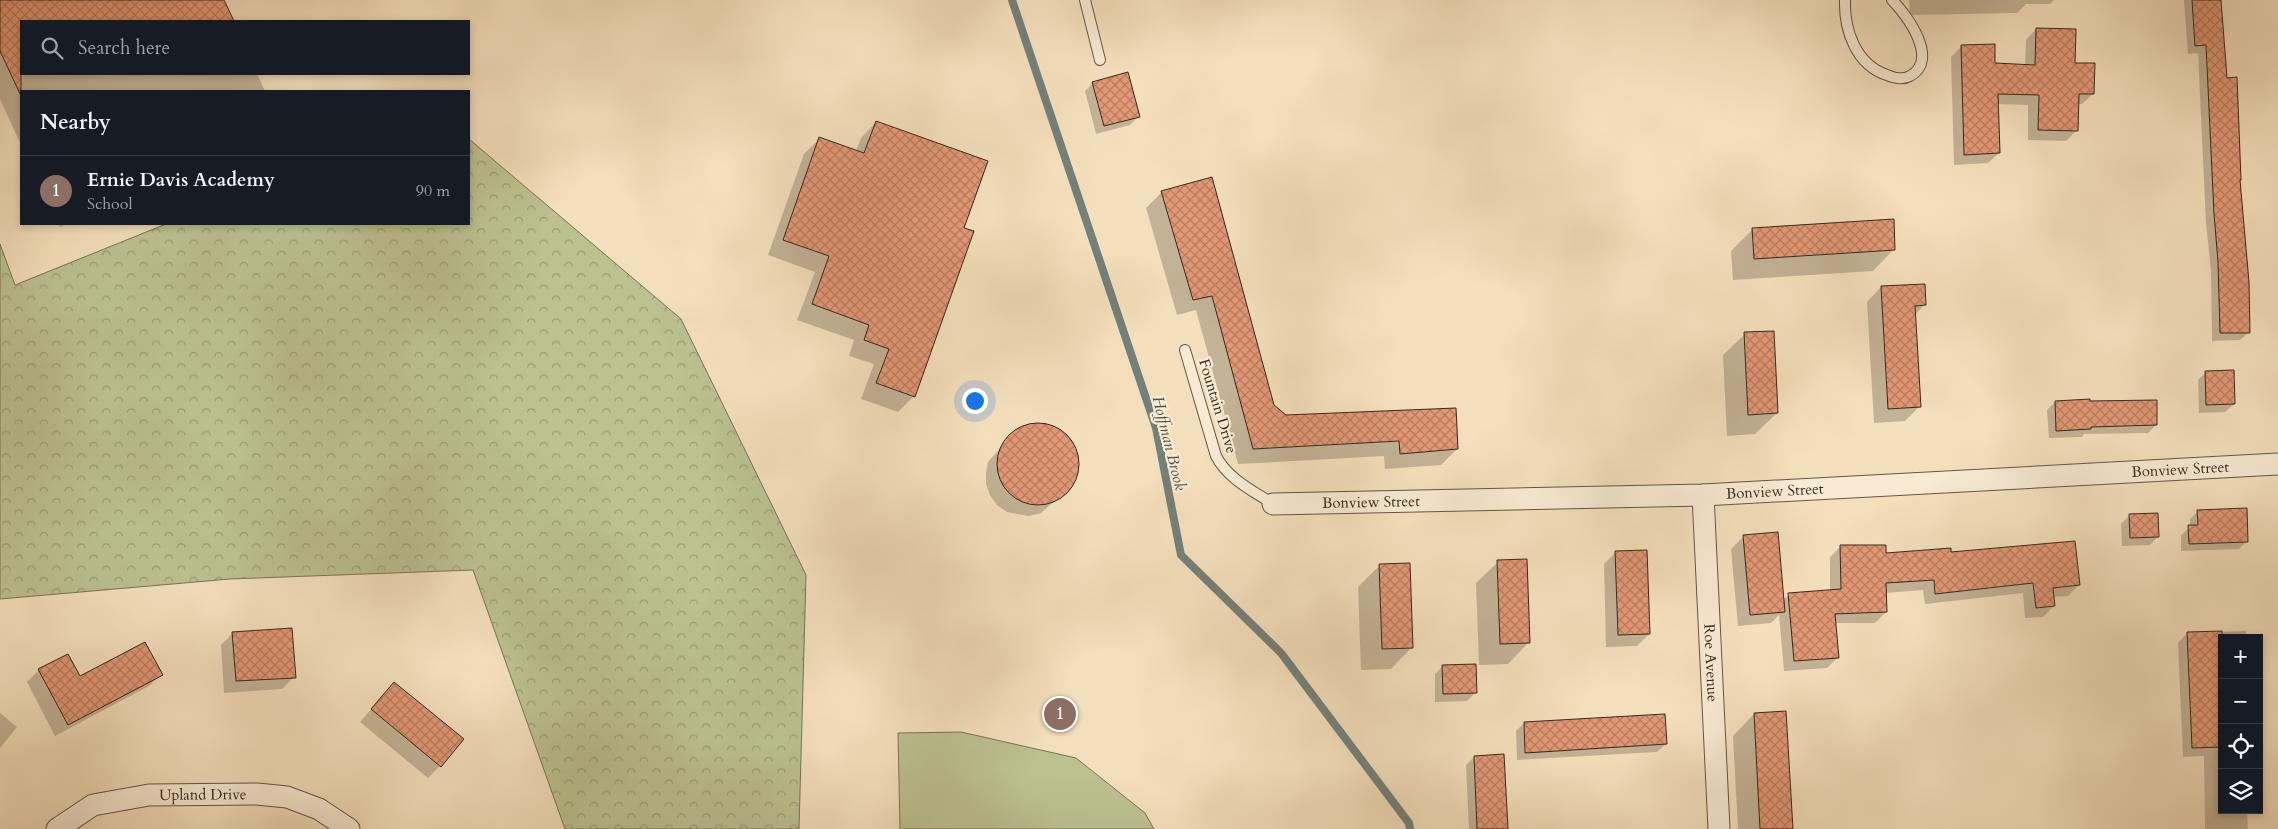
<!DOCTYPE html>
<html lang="en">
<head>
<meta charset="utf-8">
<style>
  body { margin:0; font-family:Cardo,serif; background:#20242c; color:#f1f3f6 }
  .controls { position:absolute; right:15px; bottom:15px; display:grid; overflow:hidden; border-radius:0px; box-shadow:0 2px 8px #0003 }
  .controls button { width:45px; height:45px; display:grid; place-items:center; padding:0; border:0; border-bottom:1px solid #363941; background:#171b24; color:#f1f3f6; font:25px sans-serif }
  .you { position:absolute; left:974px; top:400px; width:18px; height:18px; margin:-12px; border:4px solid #fff; border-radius:50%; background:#1a73e8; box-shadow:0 0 0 8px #1a73e833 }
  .badge { display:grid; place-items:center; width:32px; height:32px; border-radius:50%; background:#db2777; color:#fff; font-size:16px; font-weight:700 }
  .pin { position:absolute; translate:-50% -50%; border:2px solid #fff; box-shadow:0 1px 5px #0006 }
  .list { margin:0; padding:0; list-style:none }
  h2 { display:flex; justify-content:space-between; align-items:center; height:65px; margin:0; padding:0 20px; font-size:21px }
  h2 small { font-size:16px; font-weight:400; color:#9ea1a6 }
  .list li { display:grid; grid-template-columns:32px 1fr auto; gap:15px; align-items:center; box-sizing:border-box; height:70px; padding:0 20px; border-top:1px solid #363941 }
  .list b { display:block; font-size:19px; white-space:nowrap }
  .list p { margin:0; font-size:16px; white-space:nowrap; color:#9ea1a6 }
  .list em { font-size:16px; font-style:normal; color:#9ea1a6 }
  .icon { flex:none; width:28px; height:28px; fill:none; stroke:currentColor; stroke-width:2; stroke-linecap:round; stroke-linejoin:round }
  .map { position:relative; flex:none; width:2278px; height:829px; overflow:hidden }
  .search { position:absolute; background:#171b24; box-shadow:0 2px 8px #0003; left:20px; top:20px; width:450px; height:55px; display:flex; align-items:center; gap:12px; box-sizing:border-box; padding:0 18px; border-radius:0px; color:#9ea1a6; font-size:19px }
  .panel { position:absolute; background:#171b24; box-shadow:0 2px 8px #0003; left:20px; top:90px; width:450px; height:135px; border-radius:0px }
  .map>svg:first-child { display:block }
  .grass { fill:#bcc190; stroke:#797456 }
  .forest { fill:url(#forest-crowns); stroke:#797456 }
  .shadow { fill:#0003 }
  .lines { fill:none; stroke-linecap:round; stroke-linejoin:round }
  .stream { stroke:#74807a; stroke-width:8 }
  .building { fill:url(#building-cross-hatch); stroke:#36281d }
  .service-casing { stroke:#665645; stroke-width:12 }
  .minor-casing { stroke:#665645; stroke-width:23 }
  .service { stroke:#f8ead3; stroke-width:10 }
  .minor { stroke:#f8ead3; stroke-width:21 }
  .labels { text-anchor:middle; stroke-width:4.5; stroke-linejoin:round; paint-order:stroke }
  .street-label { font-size:15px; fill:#36281d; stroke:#f8ead3 }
  .water-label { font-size:16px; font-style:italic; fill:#504d44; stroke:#f8ead3 }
</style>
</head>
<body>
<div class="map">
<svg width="2278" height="829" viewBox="0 0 2278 829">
  <defs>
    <pattern id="forest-crowns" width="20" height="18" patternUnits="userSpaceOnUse" patternTransform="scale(1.25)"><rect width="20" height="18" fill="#bcc190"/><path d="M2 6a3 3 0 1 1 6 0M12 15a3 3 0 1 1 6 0" fill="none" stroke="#9a9d75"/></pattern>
    <pattern id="building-cross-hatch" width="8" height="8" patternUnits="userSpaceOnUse" patternTransform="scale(1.25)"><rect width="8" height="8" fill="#e39875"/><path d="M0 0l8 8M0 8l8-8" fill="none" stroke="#b97c5f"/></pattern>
  </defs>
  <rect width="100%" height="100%" fill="#f4dfbc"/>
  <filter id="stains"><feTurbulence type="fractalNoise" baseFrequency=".004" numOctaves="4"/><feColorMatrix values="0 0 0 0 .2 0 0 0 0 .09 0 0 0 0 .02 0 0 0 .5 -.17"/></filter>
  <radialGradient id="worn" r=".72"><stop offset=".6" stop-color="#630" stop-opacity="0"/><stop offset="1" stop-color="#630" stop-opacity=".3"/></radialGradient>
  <path class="grass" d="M 961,732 L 1076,758 L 1145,813 L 1154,829 L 900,829 L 898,733 Z"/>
  <path class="forest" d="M 469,139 L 681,319 L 806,575 L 799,829 L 565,829 L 473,570 L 230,579 L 0,599 L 0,244 L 15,285 L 166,224 L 469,224 Z"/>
  <path class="shadow" d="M 0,0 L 222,0 L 232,21 L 21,21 L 21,74 L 257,74 L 265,91 L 21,91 L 21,145 L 0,99 Z
    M 1909,0 L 2054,0 L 2050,4 L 2026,4 L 2017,13 L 1910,15 Z
    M 2184,0 L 2220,0 L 2226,79 L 2238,181 L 2249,332 L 2240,340 L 2212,341 L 2211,271 L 2206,223 L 2198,53 L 2188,54 Z
    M 2036,29 L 2073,64 L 2093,94 L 2082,104 L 2077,104 L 2077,130 L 2066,141 L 2028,140 L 2028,105 L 1997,104 L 1999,153 L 1988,163 L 1954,165 L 1951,57 L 1962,46 L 1994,64 L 2025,66 L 2026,40 Z
    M 1093,83 L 1138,117 L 1130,125 L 1096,134 L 1085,91 Z
    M 876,122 L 962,229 L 914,396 L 898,412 L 861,399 L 874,364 L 849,356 L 854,340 L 797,320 L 815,272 L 768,255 L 804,154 L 820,138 L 856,151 L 861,138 Z
    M 1211,179 L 1273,406 L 1286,416 L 1457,449 L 1441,465 L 1385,469 L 1384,456 L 1238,464 L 1196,310 L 1177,315 L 1146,208 L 1161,193 Z
    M 58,224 L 67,224 L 60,227 Z
    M 1753,229 L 1894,249 L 1873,271 L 1733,280 L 1731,251 Z
    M 1881,287 L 1924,305 L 1915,315 L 1919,407 L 1905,421 L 1874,423 L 1867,302 Z
    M 1745,334 L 1777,413 L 1755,434 L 1727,436 L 1723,355 Z
    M 2206,372 L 2234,404 L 2225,412 L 2199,413 L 2198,380 Z
    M 2055,402 L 2156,425 L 2148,433 L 2084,434 L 2082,437 L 2049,438 L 2047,410 Z
    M 1047,425 L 1058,429 L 1066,436 L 1077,455 L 1078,466 L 1070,487 L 1041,513 L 1029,516 L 1007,512 L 997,505 L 990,495 L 986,484 L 986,473 L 988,462 L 1015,431 L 1025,426 Z
    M 2198,511 L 2247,541 L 2239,549 L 2181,551 L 2181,535 L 2190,527 L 2190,519 Z
    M 2129,516 L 2158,536 L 2150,545 L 2122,546 L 2121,524 Z
    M 1744,536 L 1782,601 L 1789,595 L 1830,591 L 1830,557 L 1840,547 L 1885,554 L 1950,554 L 2079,585 L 2068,596 L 2053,597 L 2054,606 L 2043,617 L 2025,618 L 2023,593 L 1925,604 L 1923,590 L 1885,593 L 1886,612 L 1875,623 L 1835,623 L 1838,657 L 1827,668 L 1784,671 L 1779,615 L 1771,623 L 1738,626 L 1731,549 Z
    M 1616,552 L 1649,634 L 1637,646 L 1606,647 L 1604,564 Z
    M 1498,562 L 1529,642 L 1508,664 L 1479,665 L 1476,583 Z
    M 1380,565 L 1412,647 L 1391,669 L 1361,670 L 1358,587 Z
    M 2246,631 L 2246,638 L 2222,638 L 2222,810 L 2247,810 L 2248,829 L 2205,829 L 2204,756 L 2183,757 L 2178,643 L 2187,633 Z
    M 233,633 L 294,677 L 282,689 L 224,693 L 221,645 Z
    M 68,655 L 80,678 L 161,674 L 149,686 L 55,736 L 27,682 L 39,670 Z
    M 1443,666 L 1475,693 L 1467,701 L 1435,702 L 1435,674 Z
    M 394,683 L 440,766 L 428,778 L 360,722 Z
    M 0,713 L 17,727 L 0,748 Z
    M 1754,714 L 1792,829 L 1738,829 L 1733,736 Z
    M 1524,723 L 1666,744 L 1657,752 L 1517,760 L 1516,731 Z
    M 1474,757 L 1507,829 L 1469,829 L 1466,765 Z"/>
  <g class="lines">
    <path class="stream" d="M 1012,0 L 1156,428 L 1181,555 L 1281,653 L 1409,823 L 1410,829"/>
  </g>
  <path class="building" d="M 0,0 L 224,0 L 234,21 L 21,21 L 21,96 L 0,51 Z
    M 2192,0 L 2221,0 L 2227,78 L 2237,77 L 2241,180 L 2240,180 L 2249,282 L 2250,333 L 2220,333 L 2218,262 L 2214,214 L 2206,45 L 2195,46 Z
    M 2036,28 L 2076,29 L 2075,63 L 2095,63 L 2094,94 L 2079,94 L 2078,131 L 2038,130 L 2039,95 L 1998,94 L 2000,153 L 1964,155 L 1961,45 L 1995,44 L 1995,63 L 2035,65 Z
    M 1128,72 L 1140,117 L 1104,126 L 1092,82 Z
    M 876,121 L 988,161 L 964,228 L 974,231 L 915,397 L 876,383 L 889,349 L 864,340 L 869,325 L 812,304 L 829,256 L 783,240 L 819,137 L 864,153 Z
    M 1212,177 L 1274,405 L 1286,415 L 1456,408 L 1458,449 L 1400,454 L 1399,441 L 1253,449 L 1212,296 L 1193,300 L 1161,191 Z
    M 1894,219 L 1895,250 L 1754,259 L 1752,228 Z
    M 1925,284 L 1926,305 L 1915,306 L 1921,407 L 1888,409 L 1881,286 Z
    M 1774,331 L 1778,413 L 1748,415 L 1744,332 Z
    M 2234,370 L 2235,404 L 2206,405 L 2205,371 Z
    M 2090,399 L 2090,401 L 2157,400 L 2157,425 L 2091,427 L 2091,429 L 2056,431 L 2055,401 Z
    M997 464a41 41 0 1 1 82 0a41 41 0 1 1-82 0Z
    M 2247,508 L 2248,542 L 2189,544 L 2188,525 L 2198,525 L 2197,510 Z
    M 2158,513 L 2159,537 L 2130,538 L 2129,514 Z
    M 1778,532 L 1785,612 L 1750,615 L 1743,535 Z
    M 2075,541 L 2080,585 L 2053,588 L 2055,606 L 2036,608 L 2033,583 L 1935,594 L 1934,580 L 1886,583 L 1887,612 L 1835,614 L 1839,658 L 1794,661 L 1788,593 L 1841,589 L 1840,545 L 1886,545 L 1886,553 L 1951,548 L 1951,552 Z
    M 1647,550 L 1650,634 L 1618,635 L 1615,551 Z
    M 1527,559 L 1530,643 L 1500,644 L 1497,560 Z
    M 1410,563 L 1413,648 L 1382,649 L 1379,564 Z
    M 292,628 L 296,678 L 236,681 L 232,632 Z
    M 2222,631 L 2222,747 L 2192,748 L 2187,632 Z
    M 145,642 L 163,675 L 68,725 L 38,669 L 68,654 L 80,676 Z
    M 1476,664 L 1477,693 L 1443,694 L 1442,665 Z
    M 394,682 L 464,739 L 441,767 L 371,709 Z
    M 1786,711 L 1793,829 L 1760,829 L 1754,713 Z
    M 1665,714 L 1667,744 L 1525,753 L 1524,722 Z
    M 1504,754 L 1508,829 L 1477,829 L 1474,756 Z"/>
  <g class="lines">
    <g class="service-casing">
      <path id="service" d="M 1085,0 L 1100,60
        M 1845,0 C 1844,30 1856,65 1887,75 C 1894,78 1903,80 1910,76 C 1940,60 1907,15 1892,0
        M 1185,350 L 1216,456 C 1228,479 1252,490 1273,504"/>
    </g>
    <g class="minor-casing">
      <g id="minor">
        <path id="s1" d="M 1703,495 L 1719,829"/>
        <path id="s2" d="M 1273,504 L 1703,495 L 2278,464"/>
        <path id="s3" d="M 57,829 L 93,805 L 149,795 L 257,794 L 287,797 L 319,809 L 349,829"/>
      </g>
    </g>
    <use href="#service" class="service"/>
    <use href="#minor" class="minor"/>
  </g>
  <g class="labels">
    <g class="street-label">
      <text transform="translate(1218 406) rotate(73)" y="5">Fountain Drive</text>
      <text dy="5" stroke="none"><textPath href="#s2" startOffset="908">Bonview Street</textPath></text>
      <text dy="5" stroke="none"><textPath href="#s2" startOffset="502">Bonview Street</textPath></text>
      <text dy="5" stroke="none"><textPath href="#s2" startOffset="98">Bonview Street</textPath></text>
      <text dy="5" stroke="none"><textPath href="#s1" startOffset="168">Roe Avenue</textPath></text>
      <text dy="5" stroke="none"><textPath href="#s3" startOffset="154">Upland Drive</textPath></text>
    </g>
    <g class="water-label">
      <text transform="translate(1170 443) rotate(76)" y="6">Hoffman Brook</text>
    </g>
  </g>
  <rect width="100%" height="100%" filter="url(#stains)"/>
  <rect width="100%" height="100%" fill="url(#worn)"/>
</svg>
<div class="controls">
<button>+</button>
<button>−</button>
<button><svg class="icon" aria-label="locate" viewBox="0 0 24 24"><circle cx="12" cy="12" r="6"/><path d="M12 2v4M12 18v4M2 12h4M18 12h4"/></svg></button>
<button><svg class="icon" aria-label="layers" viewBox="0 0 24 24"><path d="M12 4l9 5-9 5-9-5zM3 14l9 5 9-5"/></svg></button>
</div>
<div class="you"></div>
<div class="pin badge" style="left:1060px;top:714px;background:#8d6e63">1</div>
<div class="search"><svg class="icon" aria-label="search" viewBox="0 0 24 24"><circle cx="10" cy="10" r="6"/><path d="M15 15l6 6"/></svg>Search here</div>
<section class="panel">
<h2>Nearby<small></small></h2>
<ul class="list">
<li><span class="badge" style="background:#8d6e63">1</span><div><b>Ernie Davis Academy</b><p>School</p></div><em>90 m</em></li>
</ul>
</section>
</div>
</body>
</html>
